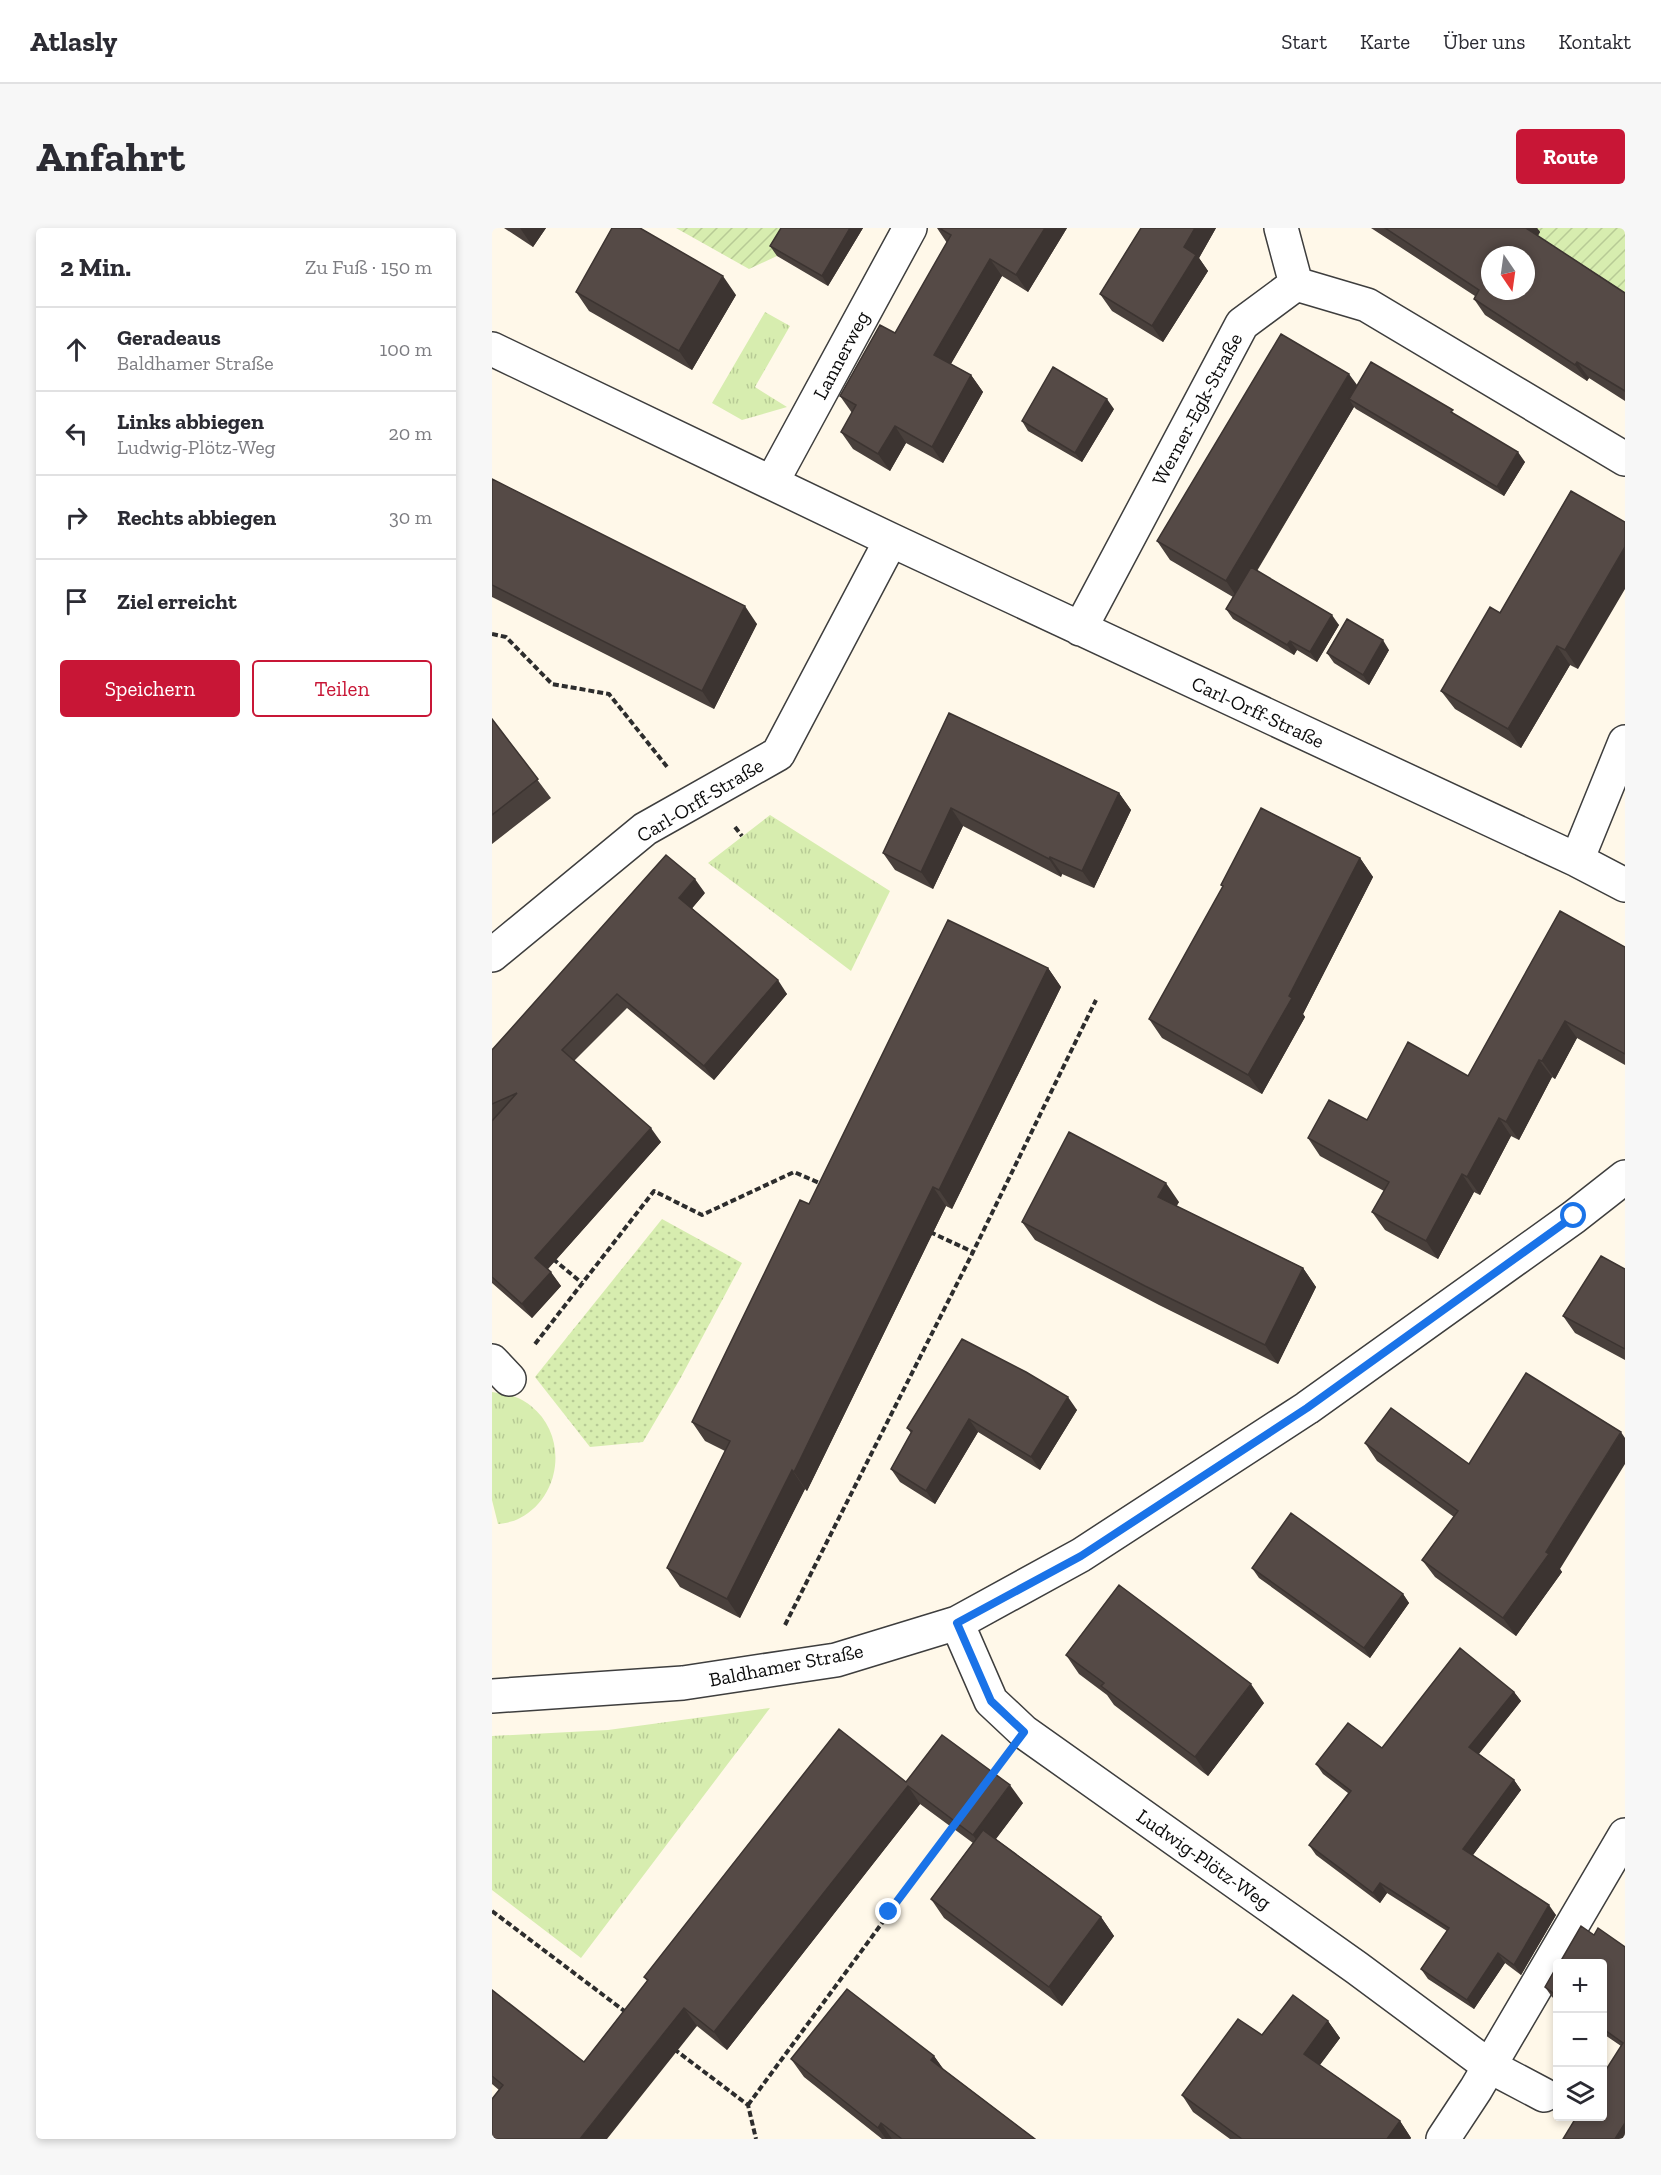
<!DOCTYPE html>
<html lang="de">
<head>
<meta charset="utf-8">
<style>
  body { margin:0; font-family:"Zilla Slab",serif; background:#f7f7f7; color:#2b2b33 }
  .controls { position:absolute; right:18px; bottom:18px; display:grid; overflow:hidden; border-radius:6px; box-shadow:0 3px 9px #0003 }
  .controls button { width:54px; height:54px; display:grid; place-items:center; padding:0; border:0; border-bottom:2px solid #e1e1e2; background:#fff; color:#2b2b33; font:30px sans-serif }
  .compass { position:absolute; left:989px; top:18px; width:54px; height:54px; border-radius:50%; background:#fff; box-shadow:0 3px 9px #0003; rotate:167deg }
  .stop { position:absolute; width:18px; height:18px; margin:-14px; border:4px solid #1a73e8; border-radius:50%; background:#fff }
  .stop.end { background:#1a73e8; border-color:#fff; box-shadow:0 2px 6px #0008 }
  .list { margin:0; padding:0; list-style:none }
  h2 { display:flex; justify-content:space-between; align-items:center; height:78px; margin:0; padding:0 24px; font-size:26px }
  h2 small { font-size:20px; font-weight:400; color:#7c7c81 }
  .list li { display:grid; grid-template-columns:39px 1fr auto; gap:18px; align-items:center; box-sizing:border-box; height:84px; padding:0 24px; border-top:2px solid #e1e1e2 }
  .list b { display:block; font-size:22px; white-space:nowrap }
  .list p { margin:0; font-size:20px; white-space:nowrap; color:#7c7c81 }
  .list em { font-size:20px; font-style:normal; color:#7c7c81 }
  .actions { display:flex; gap:12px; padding:18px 24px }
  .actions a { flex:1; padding:14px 0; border:2px solid #c81636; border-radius:6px; text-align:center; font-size:21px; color:#c81636 }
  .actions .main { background:#c81636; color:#fff }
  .icon { flex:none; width:33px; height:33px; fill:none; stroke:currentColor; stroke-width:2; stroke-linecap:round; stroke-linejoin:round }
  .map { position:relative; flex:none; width:1133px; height:1911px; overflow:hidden; border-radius:6px }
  header { display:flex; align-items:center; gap:36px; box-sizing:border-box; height:84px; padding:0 30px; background:#fff; border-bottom:2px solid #e1e1e2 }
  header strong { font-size:28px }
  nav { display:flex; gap:33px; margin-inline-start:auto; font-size:21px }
  .intro { display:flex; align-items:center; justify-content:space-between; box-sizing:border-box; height:144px; padding:0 36px }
  h1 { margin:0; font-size:42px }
  .button { padding:15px 27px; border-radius:6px; background:#c81636; color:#fff; font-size:21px; font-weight:700 }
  main { display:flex; gap:36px; padding:0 36px }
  aside { flex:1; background:#fff; border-radius:6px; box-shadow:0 3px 9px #0003 }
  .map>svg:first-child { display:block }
  .grass { fill:url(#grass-dots) }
  .park { fill:url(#park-tufts) }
  .garden { fill:url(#garden-furrows) }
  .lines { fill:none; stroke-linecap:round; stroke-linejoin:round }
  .minor-casing { stroke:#3e3e3e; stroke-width:36 }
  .path { stroke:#2d2d2d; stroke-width:4; stroke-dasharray:6 3; stroke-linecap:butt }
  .minor { stroke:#fff; stroke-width:33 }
  .wall { fill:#49403c }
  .shaded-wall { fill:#3c3431 }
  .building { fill:#554a46; stroke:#3c3431; stroke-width:1.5; fill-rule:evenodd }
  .route { stroke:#1a73e8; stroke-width:8 }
  .labels { text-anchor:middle; stroke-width:6; stroke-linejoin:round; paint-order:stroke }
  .street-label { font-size:20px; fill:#0b0b0b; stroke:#fff }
</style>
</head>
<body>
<header>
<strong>Atlasly</strong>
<nav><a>Start</a><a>Karte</a><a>Über uns</a><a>Kontakt</a></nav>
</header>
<div class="intro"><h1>Anfahrt</h1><a class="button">Route</a></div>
<main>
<aside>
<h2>2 Min.<small>Zu Fuß · 150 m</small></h2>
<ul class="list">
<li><svg class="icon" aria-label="ahead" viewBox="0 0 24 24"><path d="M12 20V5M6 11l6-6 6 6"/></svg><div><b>Geradeaus</b><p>Baldhamer Straße</p></div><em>100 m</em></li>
<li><svg class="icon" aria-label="left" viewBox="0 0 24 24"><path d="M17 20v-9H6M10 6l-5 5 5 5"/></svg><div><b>Links abbiegen</b><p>Ludwig-Plötz-Weg</p></div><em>20 m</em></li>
<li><svg class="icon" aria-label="right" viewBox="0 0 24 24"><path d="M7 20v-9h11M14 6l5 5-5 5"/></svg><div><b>Rechts abbiegen</b></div><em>30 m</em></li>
<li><svg class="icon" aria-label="arrive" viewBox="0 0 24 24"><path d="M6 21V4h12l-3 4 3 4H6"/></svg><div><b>Ziel erreicht</b></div></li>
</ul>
<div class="actions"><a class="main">Speichern</a><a>Teilen</a></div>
</aside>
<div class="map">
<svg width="1133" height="1911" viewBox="0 0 1133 1911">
  <defs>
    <pattern id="grass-dots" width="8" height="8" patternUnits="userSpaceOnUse" patternTransform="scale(1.5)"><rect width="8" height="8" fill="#d7edaf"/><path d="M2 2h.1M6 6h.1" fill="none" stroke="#b7ca95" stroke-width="1.8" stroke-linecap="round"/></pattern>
    <pattern id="park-tufts" width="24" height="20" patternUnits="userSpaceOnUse" patternTransform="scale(1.5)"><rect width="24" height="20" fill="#d7edaf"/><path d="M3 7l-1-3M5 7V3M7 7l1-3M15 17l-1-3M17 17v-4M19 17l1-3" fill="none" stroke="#b7ca95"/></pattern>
    <pattern id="garden-furrows" width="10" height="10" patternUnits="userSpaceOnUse" patternTransform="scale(1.5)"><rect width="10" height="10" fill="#d7edaf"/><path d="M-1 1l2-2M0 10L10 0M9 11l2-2" fill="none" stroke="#b7ca95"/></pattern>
  </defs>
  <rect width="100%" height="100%" fill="#fff8e9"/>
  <path class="grass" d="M 170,991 L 250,1035 L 188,1151 L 151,1214 L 98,1219 L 43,1149 Z"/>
  <path class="park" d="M 273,84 L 298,98 L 263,159 L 295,179 L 250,192 L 220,175 Z
    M 278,587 L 398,663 L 359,743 L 216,635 Z
    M 0,1164 C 14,1166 27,1168 39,1178 C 76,1207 70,1268 28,1290 C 21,1294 13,1295 6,1296 L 0,1272 Z
    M 278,1480 L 89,1730 L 0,1662 L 0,1508 L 116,1502 Z"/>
  <path class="garden" d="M 184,0 L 302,0 L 285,28 L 257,41 Z
    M 1042,0 L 1133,0 L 1133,74 L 1041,14 Z"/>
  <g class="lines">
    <g class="minor-casing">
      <path id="minor" d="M 789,0 L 804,56
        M 0,121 L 399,312 L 1085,632 L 1133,657
        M 280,254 L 418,0
        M 588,401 L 750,96 L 804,56 L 875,77 L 1133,231
        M 1085,632 L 1133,514
        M 0,727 L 153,601 L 286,526 L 399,312
        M 0,1133 L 17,1151
        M 465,1395 L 499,1473 L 532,1504 L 865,1740 L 997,1838 L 1052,1867
        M 0,1468 L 191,1455 L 297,1439 L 344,1432 L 465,1395 L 589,1327 L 815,1180 L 1082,989 L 1133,949
        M 951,1911 L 984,1861 L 1133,1607"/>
    </g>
    <path class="path" d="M 0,406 L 14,409 L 60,456 L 117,466 L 176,540
      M 243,599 L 250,608
      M 438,1004 L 481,1024
      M 61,1031 L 90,1055
      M 43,1116 L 162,963 L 210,987 L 302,944 L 332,957
      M 293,1397 L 481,1024 L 604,772
      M 0,1683 L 135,1785
      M 182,1821 L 256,1877 L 264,1911
      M 256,1877 L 463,1596"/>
    <use href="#minor" class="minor"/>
  </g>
  <path class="wall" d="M 12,0 L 54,0 L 41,19 Z
    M 289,0 L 371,0 L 336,58 L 285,28 L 278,18 Z
    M 445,0 L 575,0 L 536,64 L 510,48 L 459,136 L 479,147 L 491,164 L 451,235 L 414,215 L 398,243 L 361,221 L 349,204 L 360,185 L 348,168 L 403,105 L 455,15 Z
    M 649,0 L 724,0 L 707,30 L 716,43 L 671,114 L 620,83 L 608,66 Z
    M 879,0 L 1045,0 L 1048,4 L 1046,8 L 1133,65 L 1133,173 L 1097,150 L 1095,153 L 993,87 L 982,71 L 983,68 Z
    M 84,64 L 244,67 L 200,142 L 97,83 Z
    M 865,157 L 964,187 L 1033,234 L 1012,268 L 864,181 L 862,179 L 765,343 L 847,397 L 825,434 L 805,422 L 802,427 L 741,391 L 734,381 L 741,369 L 678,332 L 665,313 Z
    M 622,181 L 590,234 L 536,203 L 530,193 Z
    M 0,251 L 265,396 L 222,481 L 0,369 Z
    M 1079,263 L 1086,441 L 1078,437 L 1029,520 L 963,481 L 949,463 L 1008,385 Z
    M 897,422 L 877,457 L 842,435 L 835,425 Z
    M 457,485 L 627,565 L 639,582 L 602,660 L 570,646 L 569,649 L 471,598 L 441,661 L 403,642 L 391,625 Z
    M 0,491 L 59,570 L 0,616 Z
    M 868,630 L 881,649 L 811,786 L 813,789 L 770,866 L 670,810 L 657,791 L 731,659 L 729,657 Z
    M 213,665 L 200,680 L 295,766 L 222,852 L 135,780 L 82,833 L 169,914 L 56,1041 L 69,1058 L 40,1090 L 0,1055 L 0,822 Z
    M 1133,719 L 1133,837 L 1085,810 L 1063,851 L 1060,849 L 1027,912 L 1019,908 L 988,967 L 982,964 L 946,1031 L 893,1002 L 880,984 L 892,963 L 828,928 L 816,910 L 875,892 L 976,848 Z
    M 556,740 L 569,759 L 460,981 L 454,978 L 315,1263 L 313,1261 L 248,1390 L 188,1359 L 175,1340 L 233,1223 L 213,1213 L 200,1194 L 317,976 Z
    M 687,974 L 684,978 L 811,1040 L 824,1059 L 786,1136 L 667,1077 L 543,1012 L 530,994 Z
    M 1133,1041 L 1133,1132 L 1083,1105 L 1071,1088 Z
    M 470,1111 L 585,1182 L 548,1242 L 486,1204 L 443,1276 L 408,1254 L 399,1241 L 419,1205 L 415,1200 Z
    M 873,1215 L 1068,1341 L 1070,1344 L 1024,1408 L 943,1349 L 930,1332 L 962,1289 L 885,1233 Z
    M 760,1340 L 911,1366 L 917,1375 L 878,1430 L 767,1350 Z
    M 574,1427 L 772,1475 L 716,1548 L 622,1477 L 615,1467 L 587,1446 Z
    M 1022,1464 L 1029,1473 L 987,1526 L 1022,1552 L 1029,1562 L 981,1627 L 1064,1687 L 1029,1747 L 1013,1735 L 982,1781 L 936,1751 L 929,1741 L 955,1703 L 895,1665 L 888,1675 L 824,1627 L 817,1617 L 856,1565 L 831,1546 L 824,1536 L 890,1520 Z
    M 414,1554 L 531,1575 L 504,1611 L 609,1689 L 622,1708 L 570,1778 L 452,1690 L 439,1671 L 481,1615 L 428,1576 L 235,1822 L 205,1798 L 7,1862 L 0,1856 L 0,1762 L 92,1834 L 155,1753 L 152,1749 Z
    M 1102,1707 L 1133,1719 L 1133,1911 L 1129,1818 L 1110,1805 L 1110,1736 Z
    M 1065,1738 L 1065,1773 L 1060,1769 L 1053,1759 Z
    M 836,1793 L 848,1810 L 828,1837 L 908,1893 L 919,1910 L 918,1911 L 738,1911 L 701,1884 L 690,1867 L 770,1807 Z
    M 442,1828 L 451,1841 L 543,1911 L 390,1911 L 312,1849 L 299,1831 Z"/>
  <path class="shaded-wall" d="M 28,0 L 54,0 L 41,19 Z
    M 358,0 L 371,0 L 336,58 L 330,48 Z
    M 553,0 L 575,0 L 536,64 L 524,47 Z
    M 703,0 L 724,0 L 707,30 L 716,43 L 671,114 L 660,98 L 692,19 Z
    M 1032,0 L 1045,0 L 1048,4 L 1041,14 Z
    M 498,31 L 510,48 L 454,144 L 442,127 Z
    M 231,48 L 244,67 L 200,142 L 187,123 Z
    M 1085,134 L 1097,150 L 1095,153 L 1083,137 Z
    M 857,146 L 871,165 L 857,171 L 862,179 L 747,372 L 734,353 Z
    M 479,147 L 491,164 L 451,235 L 440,219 Z
    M 615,171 L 622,181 L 590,234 L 583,225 Z
    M 403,198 L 414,215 L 398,243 L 386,226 Z
    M 1026,224 L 1033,234 L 1012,268 L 1005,259 Z
    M 1133,319 L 1133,361 L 1086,441 L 1073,422 Z
    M 253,378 L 265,396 L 222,481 L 210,463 Z
    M 840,387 L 847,397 L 825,434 L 818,424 Z
    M 891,412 L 897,422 L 877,457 L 871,447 Z
    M 798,413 L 805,422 L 802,427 L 795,417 Z
    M 1065,418 L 1078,437 L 1029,520 L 1016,501 Z
    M 627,565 L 639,582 L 602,660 L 590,643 Z
    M 459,580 L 471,598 L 441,661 L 429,644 Z
    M 558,629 L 570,646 L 569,649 L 557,631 Z
    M 868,630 L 881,649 L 811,786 L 813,789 L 770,866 L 756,847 Z
    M 203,651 L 213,665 L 197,684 L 187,670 Z
    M 556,740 L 569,759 L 460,981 L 447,962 Z
    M 286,752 L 295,766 L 222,852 L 212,838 Z
    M 1073,793 L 1085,810 L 1063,851 L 1050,833 Z
    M 1047,832 L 1060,849 L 1027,912 L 1014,894 Z
    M 1007,890 L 1019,908 L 988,967 L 975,949 Z
    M 159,900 L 169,914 L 53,1044 L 43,1030 Z
    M 970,946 L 982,964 L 946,1031 L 934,1013 Z
    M 674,955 L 687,974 L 679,988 L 666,969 Z
    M 441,959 L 454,978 L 315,1263 L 302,1244 Z
    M 811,1040 L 824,1059 L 786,1136 L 773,1117 Z
    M 59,1044 L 69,1058 L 40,1090 L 30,1076 Z
    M 576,1169 L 585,1182 L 548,1242 L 539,1229 Z
    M 477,1191 L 486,1204 L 443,1276 L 434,1263 Z
    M 1129,1204 L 1133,1210 L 1133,1236 L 1068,1341 L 1070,1344 L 1024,1408 L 1011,1390 L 1054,1324 Z
    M 300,1242 L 313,1261 L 248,1390 L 235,1371 Z
    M 911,1366 L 917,1375 L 878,1430 L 872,1420 Z
    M 759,1456 L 772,1475 L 716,1548 L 703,1529 Z
    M 1022,1464 L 1029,1473 L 984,1529 L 977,1519 Z
    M 1022,1552 L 1029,1562 L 978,1631 L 971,1621 Z
    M 518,1557 L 531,1575 L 493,1625 L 481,1607 Z
    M 416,1558 L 428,1576 L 235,1822 L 222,1804 Z
    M 888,1655 L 895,1665 L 888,1675 L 881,1665 Z
    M 1057,1677 L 1064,1687 L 1029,1747 L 1022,1737 Z
    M 609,1689 L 622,1708 L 570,1778 L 557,1759 Z
    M 1006,1725 L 1013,1735 L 982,1781 L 975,1772 Z
    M 192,1780 L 205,1798 L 115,1911 L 88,1911 Z
    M 836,1793 L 848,1810 L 823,1843 L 812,1826 Z
    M 442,1828 L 455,1846 L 439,1832 Z
    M 908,1893 L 919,1910 L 918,1911 L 895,1911 Z
    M 389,1895 L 400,1911 L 394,1911 L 386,1900 Z
    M 1133,1895 L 1133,1911 L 1123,1911 Z"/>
  <path class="building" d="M 120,0 L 148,0 L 231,48 L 187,123 L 84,64 Z
    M 289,0 L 358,0 L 330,48 L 278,18 Z
    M 447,0 L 553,0 L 524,47 L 498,31 L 442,127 L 479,147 L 440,219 L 403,198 L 386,226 L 349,204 L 364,177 L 348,168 L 388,97 L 403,105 L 459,7 Z
    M 649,0 L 703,0 L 692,19 L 704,27 L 660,98 L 608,66 Z
    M 893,0 L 1034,0 L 1133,65 L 1133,163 L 1085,134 L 1083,137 L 982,71 L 987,62 ZM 998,27 L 1034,27 L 1034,63 L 998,63 Z
    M 789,106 L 857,146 L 734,353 L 665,313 Z
    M 879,134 L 961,182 L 959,184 L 1026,224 L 1005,259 L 857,171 Z
    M 561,139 L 615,171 L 583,225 L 530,193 Z
    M 0,251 L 253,378 L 210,463 L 0,357 Z
    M 1079,263 L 1133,294 L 1133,319 L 1073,422 L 1065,418 L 1016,501 L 949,463 L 998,379 L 1008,385 Z
    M 759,339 L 840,387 L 818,424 L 798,413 L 795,417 L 734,381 Z
    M 855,391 L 891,412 L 871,447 L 835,425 Z
    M 457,485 L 627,565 L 590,643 L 558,629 L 557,631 L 459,580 L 429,644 L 391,625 Z
    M 0,491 L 46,551 L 0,587 Z
    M 769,580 L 868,630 L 797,768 L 800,770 L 756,847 L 657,791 L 731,658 L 729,657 Z
    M 174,627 L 203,651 L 187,670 L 286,752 L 212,838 L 125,766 L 70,822 L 159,900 L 43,1030 L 59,1044 L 30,1076 L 0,1049 L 0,893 L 25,865 L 0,876 L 0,822 Z
    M 1068,683 L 1133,719 L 1133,826 L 1073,793 L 1050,833 L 1047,832 L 1014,894 L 1007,890 L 975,949 L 970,946 L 934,1013 L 880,984 L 897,954 L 816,910 L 837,872 L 875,892 L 916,814 L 976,848 Z
    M 456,692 L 556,740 L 447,962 L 441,959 L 302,1244 L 300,1242 L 235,1371 L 175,1340 L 238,1213 L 200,1194 L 308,972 L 317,976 Z
    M 577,904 L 674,955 L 666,969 L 811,1040 L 773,1117 L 653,1058 L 530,994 Z
    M 1109,1028 L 1133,1041 L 1133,1121 L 1071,1088 Z
    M 470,1111 L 534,1144 L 576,1169 L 539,1229 L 477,1191 L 434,1263 L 399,1241 L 420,1203 L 415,1200 Z
    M 1034,1145 L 1129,1204 L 1054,1324 L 1057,1326 L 1011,1390 L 930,1332 L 966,1283 L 873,1215 L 899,1180 L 977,1236 Z
    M 799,1285 L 911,1366 L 872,1420 L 760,1340 Z
    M 627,1357 L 759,1456 L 703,1529 L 609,1458 L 612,1455 L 574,1427 Z
    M 968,1420 L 1022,1464 L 977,1519 L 1022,1552 L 971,1621 L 1057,1677 L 1022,1737 L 1006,1725 L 975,1772 L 929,1741 L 957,1700 L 888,1655 L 881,1665 L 817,1617 L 859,1563 L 824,1536 L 856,1495 L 890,1520 Z
    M 347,1501 L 414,1554 L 450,1507 L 518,1557 L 481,1607 L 416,1558 L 222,1804 L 192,1780 L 88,1911 L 0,1911 L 0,1871 L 11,1857 L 0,1848 L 0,1762 L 92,1834 L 156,1752 L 152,1749 Z
    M 491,1602 L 609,1689 L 557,1759 L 439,1671 Z
    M 1089,1698 L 1102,1707 L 1106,1700 L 1133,1719 L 1133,1895 L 1123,1911 L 1071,1911 L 1085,1888 L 1110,1888 L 1110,1848 L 1131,1815 L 1110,1800 L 1110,1736 L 1067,1736 Z
    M 1065,1738 L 1065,1768 L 1053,1759 Z
    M 355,1761 L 442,1828 L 439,1832 L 543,1911 L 410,1911 L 389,1895 L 386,1900 L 299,1831 Z
    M 801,1767 L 836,1793 L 812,1826 L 908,1893 L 895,1911 L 750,1911 L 690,1867 L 746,1791 L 770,1807 Z"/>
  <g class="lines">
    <path class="route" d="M 397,1684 L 532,1504 L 499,1473 L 465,1395 L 589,1328 L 815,1180 L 1082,988"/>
  </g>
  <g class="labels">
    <g class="street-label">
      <text transform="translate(349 127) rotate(-62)" y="7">Lannerweg</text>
      <text transform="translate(705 181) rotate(-62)" y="7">Werner-Egk-Straße</text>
      <text transform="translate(766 484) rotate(25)" y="7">Carl-Orff-Straße</text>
      <text transform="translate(208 572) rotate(-31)" y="7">Carl-Orff-Straße</text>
      <text transform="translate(294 1437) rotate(-11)" y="7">Baldhamer Straße</text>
      <text transform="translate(712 1631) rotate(35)" y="7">Ludwig-Plötz-Weg</text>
    </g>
  </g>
</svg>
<div class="controls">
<button>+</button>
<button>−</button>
<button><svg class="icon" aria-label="layers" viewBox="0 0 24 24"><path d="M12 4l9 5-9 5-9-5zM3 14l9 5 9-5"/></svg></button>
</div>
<svg class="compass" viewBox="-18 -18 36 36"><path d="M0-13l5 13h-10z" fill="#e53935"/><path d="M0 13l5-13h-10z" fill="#7c7c81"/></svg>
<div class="stop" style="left:1082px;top:988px"></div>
<div class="stop end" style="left:397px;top:1684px"></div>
</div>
</main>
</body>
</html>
